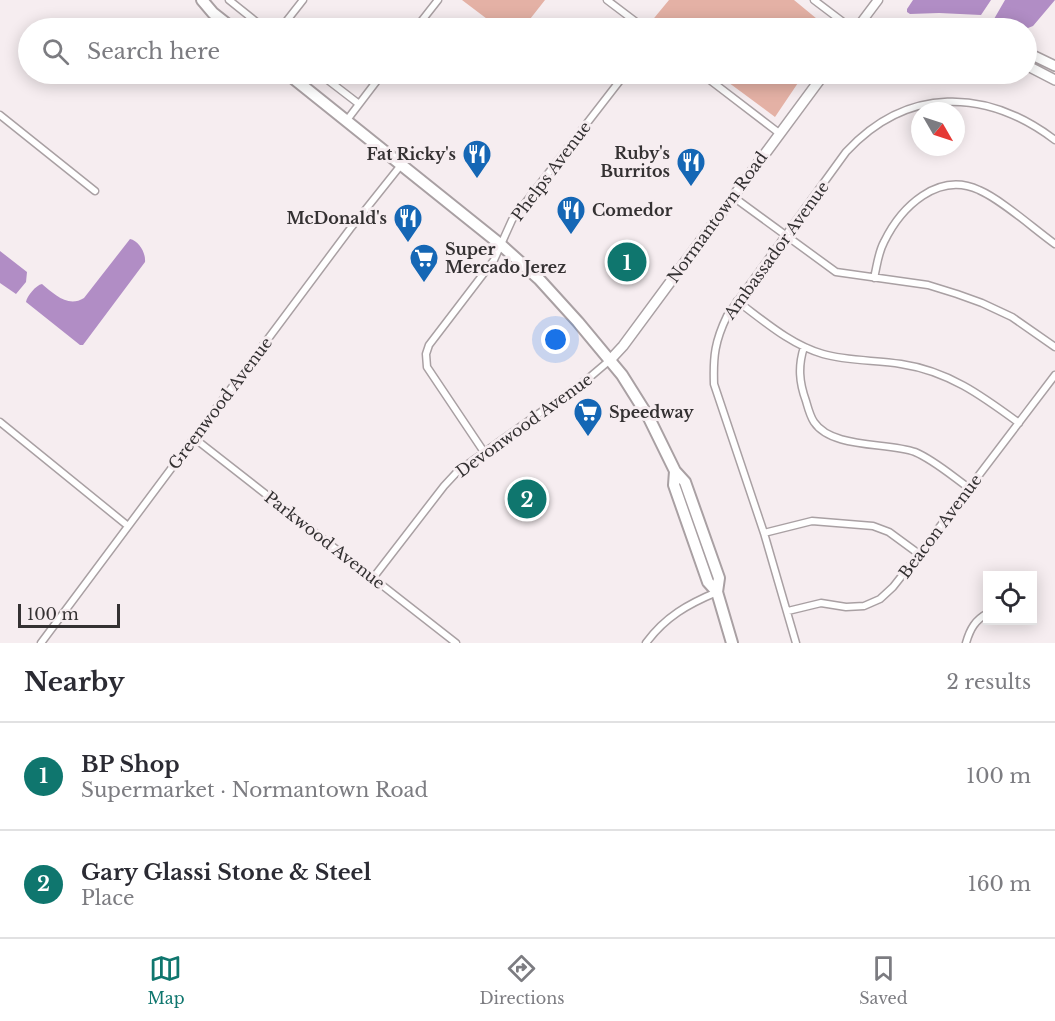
<!DOCTYPE html>
<html lang="en">
<head>
<meta charset="utf-8">
<style>
  body { margin:0; font-family:"Libre Baskerville",serif; background:#f2f2f3; color:#2b2b33 }
  .controls { position:absolute; right:18px; bottom:18px; display:grid; overflow:hidden; border-radius:0px; box-shadow:0 3px 15px #0003 }
  .controls button { width:54px; height:54px; display:grid; place-items:center; padding:0; border:0; border-bottom:2px solid #e1e1e2; background:#fff; color:#2b2b33; font:30px sans-serif }
  .compass { position:absolute; left:911px; top:102px; width:54px; height:54px; border-radius:50%; background:#fff; box-shadow:0 3px 15px #0003; rotate:129deg }
  .scale { position:absolute; left:18px; bottom:15px; width:102px; box-sizing:border-box; padding-left:6px; border:3px solid #343132; border-top:0; font-size:16px; line-height:21px; white-space:nowrap; color:#343132; -webkit-text-stroke:4px #f6edf0; paint-order:stroke }
  .you { position:absolute; left:556px; top:340px; width:21px; height:21px; margin:-15px; border:4px solid #fff; border-radius:50%; background:#1a73e8; box-shadow:0 0 0 9px #1a73e833 }
  .badge { display:grid; place-items:center; width:39px; height:39px; border-radius:50%; background:#0f766e; color:#fff; font-size:20px; font-weight:700 }
  .pin { position:absolute; translate:-50% -50%; border:3px solid #fff; box-shadow:0 2px 6px #0006 }
  .list { margin:0; padding:0; list-style:none }
  h2 { display:flex; justify-content:space-between; align-items:center; height:78px; margin:0; padding:0 24px; font-size:26px }
  h2 small { font-size:20px; font-weight:400; color:#7c7c81 }
  .list li { display:grid; grid-template-columns:39px 1fr auto; gap:18px; align-items:center; box-sizing:border-box; height:108px; padding:0 24px; border-top:2px solid #e1e1e2 }
  .list b { display:block; font-size:22px; white-space:nowrap }
  .list p { margin:0; font-size:20px; white-space:nowrap; color:#7c7c81 }
  .list em { font-size:20px; font-style:normal; color:#7c7c81 }
  .icon { flex:none; width:33px; height:33px; fill:none; stroke:currentColor; stroke-width:2; stroke-linecap:round; stroke-linejoin:round }
  .map { position:relative; flex:none; width:1055px; height:643px; overflow:hidden }
  .search { position:absolute; background:#fff; box-shadow:0 3px 15px #0003; left:18px; right:18px; top:18px; height:66px; display:flex; align-items:center; gap:15px; box-sizing:border-box; padding:0 21px; border-radius:33px; color:#7c7c81; font-size:22px }
  .sheet { height:294px; background:#fff }
  nav { display:flex; justify-content:space-around; align-items:center; box-sizing:border-box; height:84px; border-top:2px solid #e1e1e2; background:#fff; font-size:16px; color:#7c7c81 }
  nav a { display:grid; justify-items:center; gap:3px }
  nav .on { color:#0f766e }
  .map>svg:first-child { display:block }
  .green { fill:#e4b1a5 }
  .water { fill:#b18dc5 }
  .lines { fill:none; stroke-linecap:round; stroke-linejoin:round }
  .minor-casing { stroke:#a9a0a3; stroke-width:9 }
  .tertiary-casing { stroke:#a9a0a3; stroke-width:11 }
  .secondary-casing { stroke:#a9a0a3; stroke-width:12 }
  .primary-casing { stroke:#a9a0a3; stroke-width:14 }
  .minor { stroke:#fff; stroke-width:6 }
  .tertiary { stroke:#fff; stroke-width:8 }
  .secondary { stroke:#fff; stroke-width:9 }
  .primary { stroke:#fff; stroke-width:10 }
  .labels { text-anchor:middle; stroke-width:6; stroke-linejoin:round; paint-order:stroke }
  .poi-label { font-size:16px; font-weight:bold; fill:#343132; stroke:#f6edf0; text-anchor:end }
  .street-label { font-size:16px; fill:#343132; stroke:#f6edf0 }
</style>
</head>
<body>
<div class="map">
<svg width="1055" height="643" viewBox="0 0 1055 643">
  <rect width="100%" height="100%" fill="#f6edf0"/>
  <path class="green" d="M 462,0 L 545,0 L 523,28 L 499,28 Z
    M 669,0 L 794,0 L 828,28 L 658,28 L 650,23 Z
    M 717,74 L 804,74 L 775,117 Z"/>
  <path class="water" d="M 913,0 L 991,0 L 981,15 L 939,13 L 910,14 L 907,12 L 907,9 Z
    M 1005,0 L 1055,0 L 1033,26 L 1028,28 L 994,19 Z
    M 130,239 C 139,241 146,253 145,262 L 83,345 L 80,345 L 26,302 C 27,296 36,285 42,284 C 54,294 68,308 84,298 Z
    M 0,251 L 27,272 L 26,282 L 16,294 L 0,283 Z"/>
  <g class="lines">
    <g class="minor-casing">
      <path id="minor" d="M 229,0 L 264,28
        M 607,0 L 644,28
        M 814,0 L 851,28
        M 281,28 L 303,0
        M 416,28 L 438,0
        M 320,74 L 359,104
        M 702,74 L 779,133
        M 0,115 L 95,191
        M 347,120 L 382,74
        M 732,196 L 836,272 L 928,285 L 957,294 L 982,303 L 1012,317 L 1055,347
        M 874,278 C 877,266 878,253 884,242 C 901,207 938,171 979,190 C 1002,200 1034,229 1055,244
        M 737,301 C 764,321 791,345 823,354 C 847,361 875,360 901,364 C 948,371 981,395 1019,423
        M 804,347 C 798,366 799,382 806,401 C 808,408 810,416 814,422 C 832,449 887,442 915,452 C 934,460 952,476 969,488
        M 0,422 L 128,526
        M 194,438 L 456,643
        M 484,452 L 427,367 L 426,354 L 429,345 L 494,260 L 512,220 L 625,74
        M 764,533 L 812,521 L 873,526 L 889,532 L 919,554
        M 373,578 L 444,486 L 457,472 L 590,377 L 610,360
        M 788,611 L 821,603 L 846,607 L 864,606 L 880,599 L 893,587 L 919,554 L 1055,375
        M 41,643 L 350,229 L 401,165
        M 646,643 C 665,617 688,604 717,592
        M 796,643 L 764,533 L 714,384 C 713,356 715,341 727,316 L 846,152 C 907,86 986,88 1055,140
        M 966,643 C 970,629 975,620 988,613"/>
    </g>
    <g class="tertiary-casing">
      <path id="tertiary" d="M 857,28 L 878,0"/>
    </g>
    <g class="secondary-casing">
      <path id="secondary" d="M 1026,52 L 1055,66
        M 1026,65 L 1055,80
        M 610,360 L 623,346 L 824,74"/>
    </g>
    <g class="primary-casing">
      <path id="primary" d="M 202,0 L 213,13 L 232,28
        M 288,74 L 500,244 L 539,279 L 578,322 L 622,375 L 649,418 L 675,471 L 685,482 L 719,578 L 717,592
        M 675,471 L 674,485 L 708,582 L 717,592 L 732,643"/>
    </g>
    <use href="#minor" class="minor"/>
    <use href="#tertiary" class="tertiary"/>
    <use href="#secondary" class="secondary"/>
    <use href="#primary" class="primary"/>
  </g>
  <defs>
    <g id="restaurant-pin" transform="scale(1.5)"><path d="M0 17L-7.5 6A9.5 9.5 0 1 1 7.5 6Z" fill="#1567b5" stroke="#f6edf0"/><path d="M-5-6h1v4h1v-4h1v4h1v-4h1v5L-1.5 .5V6h-2V.5L-5-1ZM5-6V6H3V1.5H1.5Q1.5-4 5-6Z" fill="#fff"/></g>
    <g id="supermarket-pin" transform="scale(1.5)"><path d="M0 17L-7.5 6A9.5 9.5 0 1 1 7.5 6Z" fill="#1567b5" stroke="#f6edf0"/><path d="M-6-5.5h2.5l.6 2H6L4.5 2H-2.5L-4.4-4H-6ZM-1.5 3.2a1.3 1.3 0 1 0 .1 0ZM3 3.2a1.3 1.3 0 1 0 .1 0Z" fill="#fff"/></g>
  </defs>
  <g fill-rule="evenodd">
    <use href="#restaurant-pin" x="477" y="154"/>
    <use href="#restaurant-pin" x="691" y="162"/>
    <use href="#restaurant-pin" x="571" y="210"/>
    <use href="#restaurant-pin" x="408" y="218"/>
    <use href="#supermarket-pin" x="424" y="258"/>
    <use href="#supermarket-pin" x="588" y="412"/>
  </g>
  <g class="labels">
    <g class="poi-label">
      <text x="670" y="159">Ruby's<tspan x="670" dy="18">Burritos</tspan></text>
      <text x="456" y="160">Fat Ricky's</text>
      <text x="592" y="216" text-anchor="start">Comedor</text>
      <text x="387" y="224">McDonald's</text>
      <text x="445" y="255" text-anchor="start">Super<tspan x="445" dy="18">Mercado Jerez</tspan></text>
      <text x="609" y="418" text-anchor="start">Speedway</text>
    </g>
    <g class="street-label">
      <text transform="translate(551 171) rotate(-53)" y="6">Phelps Avenue</text>
      <text transform="translate(717 217) rotate(-54)" y="6">Normantown Road</text>
      <text transform="translate(776 250) rotate(-54)" y="6">Ambassador Avenue</text>
      <text transform="translate(220 403) rotate(-53)" y="6">Greenwood Avenue</text>
      <text transform="translate(524 425) rotate(-36)" y="6">Devonwood Avenue</text>
      <text transform="translate(940 526) rotate(-53)" y="6">Beacon Avenue</text>
      <text transform="translate(325 540) rotate(38)" y="6">Parkwood Avenue</text>
    </g>
  </g>
</svg>
<div class="controls">
<button><svg class="icon" aria-label="locate" viewBox="0 0 24 24"><circle cx="12" cy="12" r="6"/><path d="M12 2v4M12 18v4M2 12h4M18 12h4"/></svg></button>
</div>
<svg class="compass" viewBox="-18 -18 36 36"><path d="M0-13l5 13h-10z" fill="#e53935"/><path d="M0 13l5-13h-10z" fill="#7c7c81"/></svg>
<div class="scale">100 m</div>
<div class="you"></div>
<div class="pin badge" style="left:627px;top:262px">1</div>
<div class="pin badge" style="left:527px;top:499px">2</div>
<div class="search"><svg class="icon" aria-label="search" viewBox="0 0 24 24"><circle cx="10" cy="10" r="6"/><path d="M15 15l6 6"/></svg>Search here</div>
</div>
<section class="sheet">
<h2>Nearby<small>2 results</small></h2>
<ul class="list">
<li><span class="badge">1</span><div><b>BP Shop</b><p>Supermarket · Normantown Road</p></div><em>100 m</em></li>
<li><span class="badge">2</span><div><b>Gary Glassi Stone &amp; Steel</b><p>Place</p></div><em>160 m</em></li>
</ul>
</section>
<nav>
<a class="on"><svg class="icon" aria-label="map" viewBox="0 0 24 24"><path d="M3 6l6-2 6 2 6-2v14l-6 2-6-2-6 2zM9 4v14M15 6v14"/></svg>Map</a>
<a><svg class="icon" aria-label="directions" viewBox="0 0 24 24"><path d="M12 3l9 9-9 9-9-9zM9 14v-3h6M13 9l2 2-2 2"/></svg>Directions</a>
<a><svg class="icon" aria-label="saved" viewBox="0 0 24 24"><path d="M7 4h10v16l-5-4-5 4z"/></svg>Saved</a>
</nav>
</body>
</html>
